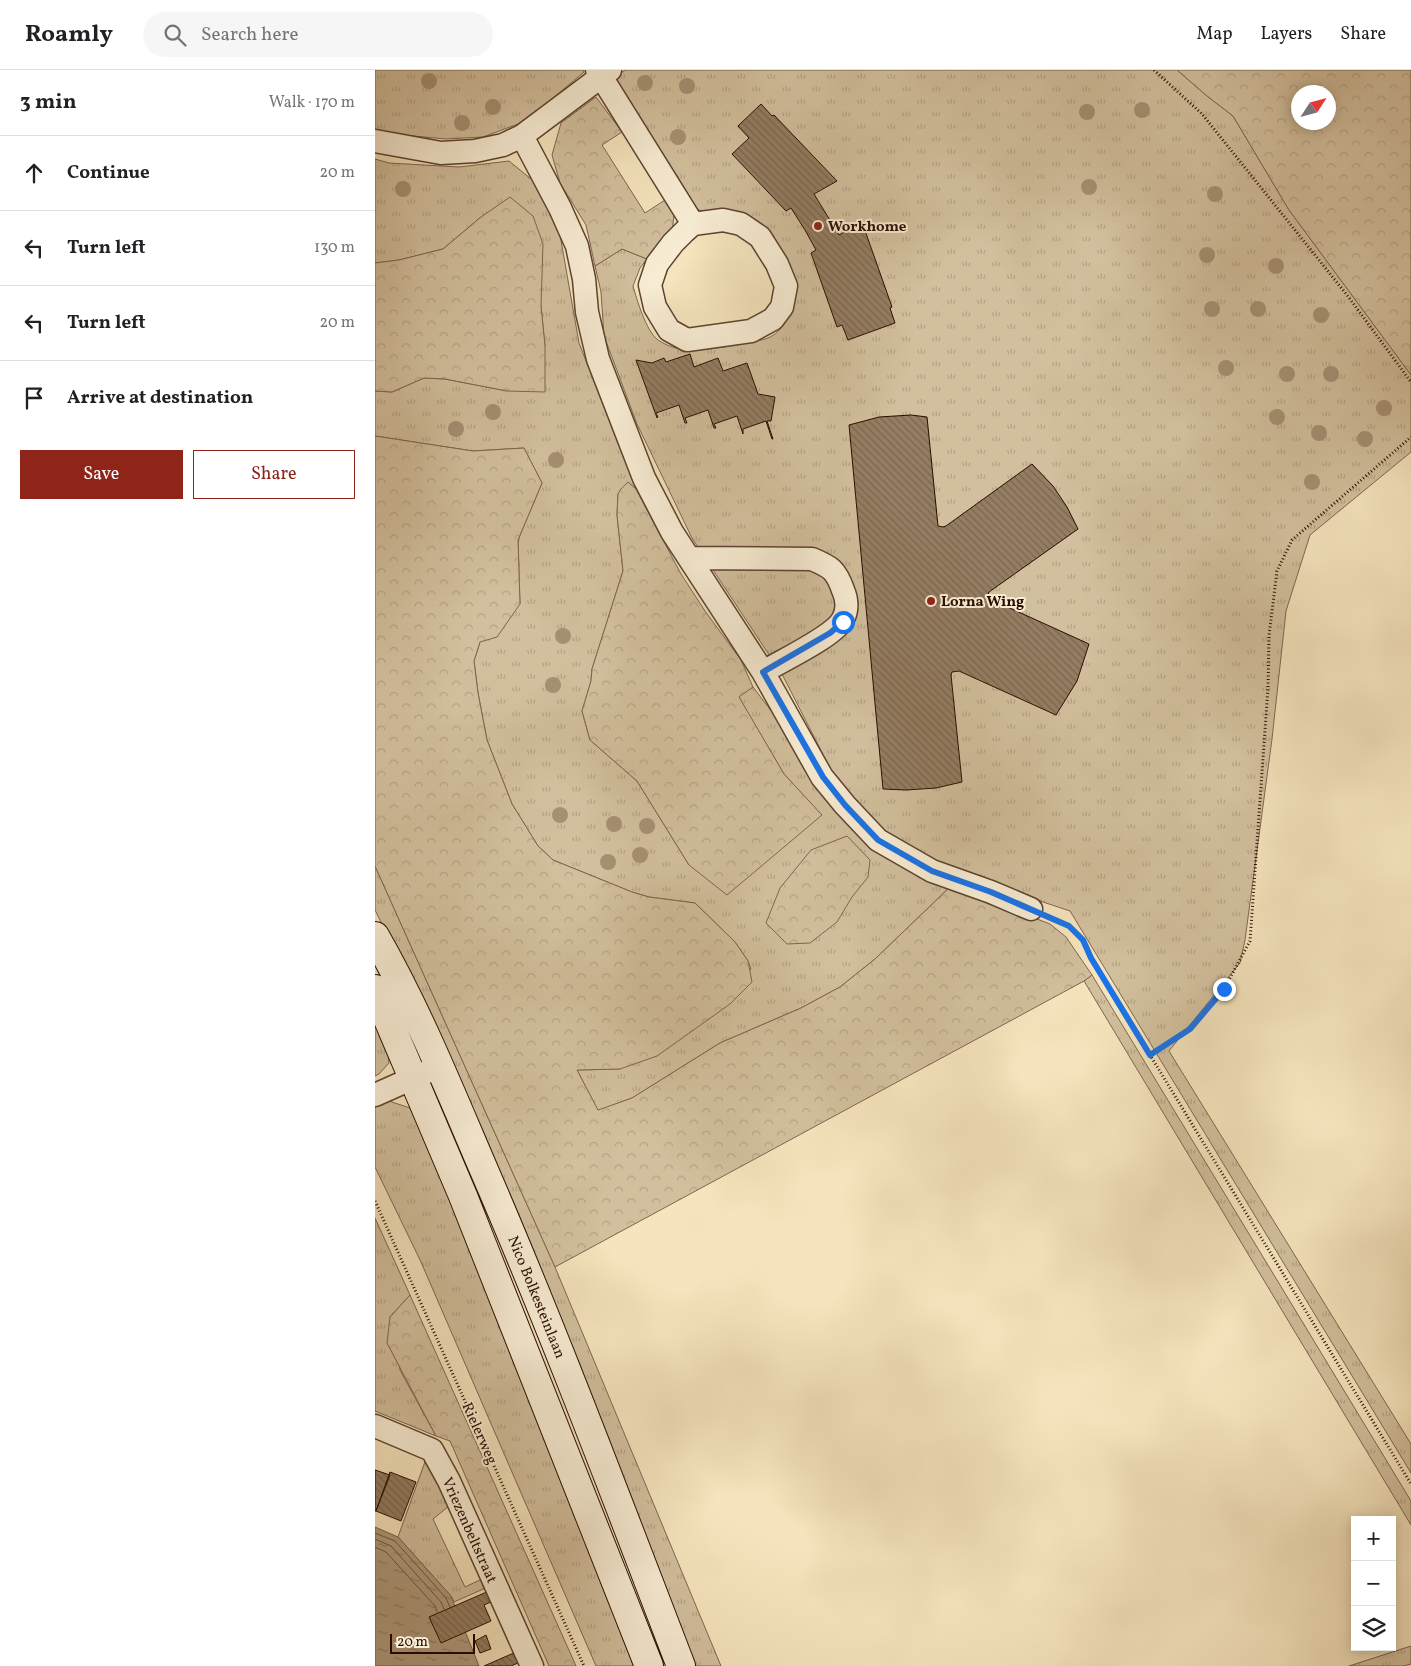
<!DOCTYPE html>
<html lang="en">
<head>
<meta charset="utf-8">
<style>
  body { margin:0; font-family:Vollkorn,serif; background:#f6f6f6; color:#202124 }
  .controls { position:absolute; right:15px; bottom:15px; display:grid; overflow:hidden; border-radius:0px; box-shadow:0 2px 12px #0003 }
  .controls button { width:45px; height:45px; display:grid; place-items:center; padding:0; border:0; border-bottom:1px solid #e0e0e0; background:#fff; color:#202124; font:25px sans-serif }
  .compass { position:absolute; left:916px; top:15px; width:45px; height:45px; border-radius:50%; background:#fff; box-shadow:0 2px 12px #0003; rotate:54deg }
  .scale { position:absolute; left:15px; bottom:12px; width:85px; box-sizing:border-box; padding-left:5px; border:2px solid #2a0d00; border-top:0; font-size:14px; line-height:18px; white-space:nowrap; color:#2a0d00; -webkit-text-stroke:4px #f8edd4; paint-order:stroke }
  .stop { position:absolute; width:15px; height:15px; margin:-11px; border:4px solid #1a73e8; border-radius:50%; background:#fff }
  .stop.end { background:#1a73e8; border-color:#fff; box-shadow:0 1px 5px #0008 }
  .list { margin:0; padding:0; list-style:none }
  h2 { display:flex; justify-content:space-between; align-items:center; height:65px; margin:0; padding:0 20px; font-size:21px }
  h2 small { font-size:16px; font-weight:400; color:#757577 }
  .list li { display:grid; grid-template-columns:32px 1fr auto; gap:15px; align-items:center; box-sizing:border-box; height:75px; padding:0 20px; border-top:1px solid #e0e0e0 }
  .list b { display:block; font-size:19px; white-space:nowrap }
  .list em { font-size:16px; font-style:normal; color:#757577 }
  .actions { display:flex; gap:10px; padding:15px 20px }
  .actions a { flex:1; padding:11px 0; border:1px solid #8f2418; border-radius:0px; text-align:center; font-size:18px; color:#8f2418 }
  .actions .main { background:#8f2418; color:#fff }
  .icon { flex:none; width:28px; height:28px; fill:none; stroke:currentColor; stroke-width:2; stroke-linecap:round; stroke-linejoin:round }
  .map { position:relative; flex:none; width:1036px; height:1596px; overflow:hidden }
  header { display:flex; align-items:center; gap:30px; box-sizing:border-box; height:70px; padding:0 25px; background:#fff; border-bottom:1px solid #e0e0e0 }
  header strong { font-size:24px }
  nav { display:flex; gap:28px; margin-inline-start:auto; font-size:18px }
  .search { width:350px; height:45px; background:#f6f6f6; display:flex; align-items:center; gap:12px; box-sizing:border-box; padding:0 18px; border-radius:28px; color:#757577; font-size:19px }
  main { display:flex }
  aside { flex:1; background:#fff }
  .map>svg:first-child { display:block }
  .grass { fill:url(#grass-tufts); stroke:#7e664e }
  .forest { fill:url(#forest-crowns); stroke:#7e664e; fill-rule:evenodd }
  .water { fill:url(#water-ripples); stroke:#7a624b }
  .lines { fill:none; stroke-linecap:round; stroke-linejoin:round }
  .shore { stroke:#6d543e; stroke-width:1 }
  .building { fill:url(#building-back-hatch); stroke:#2a0d00 }
  .street-casing { stroke:#5d432f; stroke-width:25 }
  .secondary-casing { stroke:#2a0d00; stroke-width:30 }
  .path { stroke:#2a0d00; stroke-width:3; stroke-dasharray:1 2.5; stroke-linecap:butt }
  .street { stroke:#f8edd4; stroke-width:22 }
  .secondary { stroke:#f8edd4; stroke-width:28 }
  .tree { fill:#a69073 }
  .route { stroke:#1a73e8; stroke-width:6 }
  .poi-dot { fill:#8f2418; stroke:#f8edd4; stroke-width:2 }
  .labels { text-anchor:middle; stroke-width:4; stroke-linejoin:round; paint-order:stroke }
  .poi-label { font-size:15px; font-weight:bold; fill:#2a0d00; stroke:#f8edd4; text-anchor:start }
  .street-label { font-size:15px; fill:#2a0d00; stroke:#f8edd4 }
</style>
</head>
<body>
<header>
<strong>Roamly</strong>
<div class="search"><svg class="icon" aria-label="search" viewBox="0 0 24 24"><circle cx="10" cy="10" r="6"/><path d="M15 15l6 6"/></svg>Search here</div>
<nav><a>Map</a><a>Layers</a><a>Share</a></nav>
</header>
<main>
<aside>
<h2>3 min<small>Walk · 170 m</small></h2>
<ul class="list">
<li><svg class="icon" aria-label="ahead" viewBox="0 0 24 24"><path d="M12 20V5M6 11l6-6 6 6"/></svg><div><b>Continue</b></div><em>20 m</em></li>
<li><svg class="icon" aria-label="left" viewBox="0 0 24 24"><path d="M17 20v-9H6M10 6l-5 5 5 5"/></svg><div><b>Turn left</b></div><em>130 m</em></li>
<li><svg class="icon" aria-label="left" viewBox="0 0 24 24"><path d="M17 20v-9H6M10 6l-5 5 5 5"/></svg><div><b>Turn left</b></div><em>20 m</em></li>
<li><svg class="icon" aria-label="arrive" viewBox="0 0 24 24"><path d="M6 21V4h12l-3 4 3 4H6"/></svg><div><b>Arrive at destination</b></div></li>
</ul>
<div class="actions"><a class="main">Save</a><a>Share</a></div>
</aside>
<div class="map">
<svg width="1036" height="1596" viewBox="0 0 1036 1596">
  <defs>
    <pattern id="grass-tufts" width="24" height="20" patternUnits="userSpaceOnUse" patternTransform="scale(1.25)"><rect width="24" height="20" fill="#d2bf9d"/><path d="M3 7l-1-3M5 7V3M7 7l1-3M15 17l-1-3M17 17v-4M19 17l1-3" fill="none" stroke="#b4a385"/></pattern>
    <pattern id="forest-crowns" width="20" height="18" patternUnits="userSpaceOnUse" patternTransform="scale(1.25)"><rect width="20" height="18" fill="#d2bf9d"/><path d="M2 6a3 3 0 1 1 6 0M12 15a3 3 0 1 1 6 0" fill="none" stroke="#b4a385"/></pattern>
    <pattern id="water-ripples" width="26" height="14" patternUnits="userSpaceOnUse" patternTransform="scale(1.25)"><rect width="26" height="14" fill="#b09b7d"/><path d="M2 4q2-2 4 0t4 0M15 11q2-2 4 0t4 0" fill="none" stroke="#8f7d64"/></pattern>
    <pattern id="building-back-hatch" width="6" height="6" patternUnits="userSpaceOnUse" patternTransform="scale(1.25)"><rect width="6" height="6" fill="#947d62"/><path d="M-1 5l2 2M0 0l6 6M5-1l2 2" fill="none" stroke="#79654e"/></pattern>
  </defs>
  <rect width="100%" height="100%" fill="#f5e4bd"/>
  <filter id="stains"><feTurbulence type="fractalNoise" baseFrequency=".004" numOctaves="4"/><feColorMatrix values="0 0 0 0 .2 0 0 0 0 .09 0 0 0 0 .02 0 0 0 .5 -.17"/></filter>
  <radialGradient id="worn" r=".72"><stop offset=".6" stop-color="#630" stop-opacity="0"/><stop offset="1" stop-color="#630" stop-opacity=".3"/></radialGradient>
  <path class="grass" d="M 0,0 L 208,0 L 209,2 L 151,51 L 108,67 L 71,69 L 16,64 L 0,59 Z
    M 250,0 L 802,0 L 832,26 L 858,46 L 914,140 L 1036,305 L 1036,382 L 935,465 L 911,541 L 897,669 L 870,870 L 865,893 L 794,981 L 1036,1374 L 1036,1403 L 695,841 L 563,797 L 493,749 L 459,706 L 408,606 L 317,468 L 262,354 L 229,266 L 226,222 L 220,196 L 247,179 L 272,189 L 265,198 L 258,216 C 262,230 271,261 283,270 C 292,276 302,279 312,280 C 325,281 384,273 395,267 C 403,263 407,257 411,251 L 402,183 L 331,143 L 320,138 L 238,9 Z
    M 0,89 L 14,93 L 84,97 L 134,91 L 161,113 L 184,159 L 204,273 L 261,419 L 253,412 L 243,424 L 242,445 L 248,501 L 217,599 L 216,611 L 207,641 L 215,670 L 262,711 L 314,795 L 446,745 L 409,704 L 363,626 L 378,617 L 410,659 L 452,729 L 576,816 L 500,889 L 465,917 L 426,938 L 345,973 L 257,1028 L 223,1041 L 202,1000 L 245,999 L 376,899 L 373,891 L 360,872 L 320,833 L 274,827 L 257,822 L 178,790 L 163,776 L 137,734 L 112,670 L 103,623 L 99,591 L 105,572 L 145,534 L 143,470 L 167,413 L 149,378 L 98,381 L 0,366 L 0,321 L 17,322 L 49,308 L 70,309 L 132,321 L 170,276 L 166,236 L 106,147 L 68,179 L 24,190 L 0,193 Z
    M 0,796 L 180,1197 L 346,1596 L 318,1596 L 31,902 L 0,840 Z
    M 717,905 L 1036,1431 L 1036,1455 L 709,911 Z
    M 0,943 L 11,965 L 14,993 L 4,1004 L 0,1006 Z
    M 14,1031 L 35,1038 L 49,1053 L 265,1596 L 221,1596 L 46,1192 L 0,1097 L 0,1036 Z
    M 0,1148 L 35,1225 L 15,1247 L 25,1300 L 61,1366 L 0,1341 Z
    M 51,1389 L 74,1436 L 58,1449 L 90,1517 L 111,1507 L 115,1516 L 79,1532 L 76,1526 L 23,1467 Z
    M 1036,1576 L 1036,1594 L 1028,1596 L 974,1596 Z"/>
  <path class="forest" d="M 802,0 L 1036,0 L 1036,305 L 914,140 L 858,46 L 832,26 ZM 924,22 L 954,22 L 954,52 L 924,52 Z
    M 221,27 L 247,62 L 227,75 L 270,143 L 290,130 L 299,145 L 297,163 L 272,189 L 247,179 L 220,196 L 211,155 L 185,113 L 177,85 L 186,53 Z
    M 135,127 L 158,146 L 168,174 L 166,236 L 170,276 L 170,322 L 132,321 L 70,309 L 49,308 L 17,322 L 0,321 L 0,193 L 24,190 L 68,179 L 106,147 Z
    M 0,366 L 98,381 L 149,378 L 167,413 L 143,470 L 145,534 L 122,567 L 105,572 L 99,591 L 103,623 L 112,670 L 137,734 L 163,776 L 178,790 L 257,822 L 274,827 L 320,833 L 360,872 L 373,891 L 377,912 L 355,934 L 282,986 L 245,999 L 202,1000 L 223,1040 L 257,1028 L 345,973 L 426,938 L 465,917 L 500,889 L 576,816 L 675,854 L 691,867 L 717,905 L 709,911 L 180,1197 L 0,796 Z
    M 253,412 L 261,419 L 306,504 L 330,541 L 366,590 L 378,617 L 364,627 L 409,704 L 447,745 L 352,825 L 314,795 L 262,711 L 215,670 L 207,641 L 216,611 L 217,599 L 248,501 L 242,445 L 243,424 L 245,420 Z
    M 472,766 L 495,790 L 493,807 L 477,827 L 462,852 L 435,873 L 412,874 L 391,853 L 405,818 L 436,780 Z
    M 35,1225 L 201,1596 L 174,1596 L 75,1371 L 61,1366 L 12,1273 L 15,1247 Z"/>
  <path class="water" d="M 0,1457 L 23,1467 L 76,1526 L 104,1596 L 0,1596 Z"/>
  <g class="lines">
    <path class="shore" d="M 0,1463 L 20,1471 L 71,1528 L 75,1537
      M 0,1469 L 16,1476 L 66,1532 L 69,1539
      M 0,1477 L 11,1482 L 60,1536 L 62,1542"/>
  </g>
  <path class="building" d="M 386,34 L 397,46 L 399,45 L 462,111 L 439,124 L 464,165 L 487,152 L 517,237 L 515,238 L 520,253 L 473,270 L 467,255 L 462,257 L 436,183 L 441,180 L 430,160 L 416,138 L 411,141 L 357,84 L 374,68 L 363,56 Z
    M 315,284 L 319,297 L 343,288 L 348,301 L 372,293 L 383,324 L 400,327 L 396,351 L 392,351 L 398,369 L 397,369 L 391,351 L 368,359 L 368,364 L 362,346 L 339,354 L 341,358 L 339,358 L 333,340 L 310,348 L 312,353 L 310,353 L 304,335 L 281,343 L 283,347 L 282,348 L 261,290 L 277,293 L 289,288 L 291,292 Z
    M 536,345 L 552,347 L 563,456 L 568,457 L 571,456 L 657,394 L 678,416 L 692,437 L 703,459 L 614,522 L 613,525 L 615,529 L 714,574 L 702,611 L 681,645 L 584,601 L 577,602 L 576,605 L 587,712 L 561,718 L 531,720 L 508,719 L 474,355 L 504,347 Z
    M 0,1400 L 15,1405 L 1,1441 L 0,1441 Z
    M 15,1402 L 41,1412 L 26,1451 L 1,1441 Z
    M 114,1521 L 118,1531 L 109,1535 L 116,1551 L 66,1573 L 54,1547 Z
    M 111,1565 L 116,1579 L 105,1583 L 100,1571 Z
    M 141,1582 L 145,1592 L 136,1596 L 109,1596 Z"/>
  <g class="lines">
    <g class="street-casing">
      <path id="street" d="M 222,0 L 318,154
        M 147,66 L 185,138 L 202,176 L 209,209 L 212,242 L 223,289 L 269,408 L 297,462 L 388,602 L 447,707 L 470,735 L 503,770 L 557,801 L 616,822 L 656,839
        M 0,71 L 66,83 L 100,81 L 128,75 L 147,66 L 235,0
        M 348,150 L 366,154 L 385,167 L 402,194 L 411,216 L 407,237 L 398,249 L 376,261 L 312,270 L 294,260 L 280,237 L 275,215 L 282,194 L 298,173 L 310,161 L 318,154 Z
        M 314,488 L 437,489 C 456,497 461,500 468,520 C 472,529 473,540 468,549 C 460,566 406,591 388,602
        M 0,1025 L 54,1001
        M 0,1356 L 57,1380 L 74,1411 L 157,1596"/>
    </g>
    <g class="secondary-casing">
      <path id="secondary" d="M 0,866 C 43,941 75,1021 109,1100 C 180,1264 242,1430 306,1596
        M 0,919 L 88,1126 L 274,1596"/>
    </g>
    <path class="path" d="M 779,0 L 827,44 L 972,225 L 1036,312
      M 679,850 C 701,859 707,867 716,888 L 1036,1414
      M 775,985 L 815,959 L 849,919 L 875,871 L 893,618 L 894,565 L 902,501 L 917,470 L 1036,367
      M 0,1131 L 209,1596"/>
    <use href="#street" class="street"/>
    <use href="#secondary" class="secondary"/>
  </g>
  <g class="tree">
    <circle cx="54" cy="11" r="8"/>
    <circle cx="270" cy="13" r="8"/>
    <circle cx="312" cy="16" r="8"/>
    <circle cx="118" cy="37" r="8"/>
    <circle cx="767" cy="40" r="8"/>
    <circle cx="712" cy="42" r="8"/>
    <circle cx="87" cy="53" r="8"/>
    <circle cx="303" cy="67" r="8"/>
    <circle cx="714" cy="117" r="8"/>
    <circle cx="28" cy="119" r="8"/>
    <circle cx="840" cy="124" r="8"/>
    <circle cx="832" cy="185" r="8"/>
    <circle cx="901" cy="196" r="8"/>
    <circle cx="837" cy="239" r="8"/>
    <circle cx="883" cy="239" r="8"/>
    <circle cx="946" cy="245" r="8"/>
    <circle cx="851" cy="298" r="8"/>
    <circle cx="912" cy="304" r="8"/>
    <circle cx="956" cy="304" r="8"/>
    <circle cx="1009" cy="338" r="8"/>
    <circle cx="118" cy="342" r="8"/>
    <circle cx="902" cy="347" r="8"/>
    <circle cx="81" cy="359" r="8"/>
    <circle cx="944" cy="363" r="8"/>
    <circle cx="990" cy="369" r="8"/>
    <circle cx="181" cy="390" r="8"/>
    <circle cx="937" cy="412" r="8"/>
    <circle cx="188" cy="566" r="8"/>
    <circle cx="178" cy="615" r="8"/>
    <circle cx="185" cy="745" r="8"/>
    <circle cx="239" cy="754" r="8"/>
    <circle cx="272" cy="756" r="8"/>
    <circle cx="265" cy="785" r="8"/>
    <circle cx="233" cy="792" r="8"/>
  </g>
  <g class="lines">
    <path class="route" d="M 468,552 L 455,563 L 388,602 L 448,707 L 470,735 L 503,770 L 557,801 L 616,822 L 694,856 L 708,870 L 716,888 L 775,985 L 815,959 L 849,919"/>
  </g>
  <g class="poi-dot">
    <circle cx="443" cy="156" r="5"/>
    <circle cx="556" cy="531" r="5"/>
  </g>
  <g class="labels">
    <g class="poi-label">
      <text x="453" y="161">Workhome</text>
      <text x="566" y="536">Lorna Wing</text>
    </g>
    <g class="street-label">
      <text transform="translate(162 1227) rotate(68)" y="5">Nico Bolkesteinlaan</text>
      <text transform="translate(105 1363) rotate(66)" y="5">Rielerweg</text>
      <text transform="translate(95 1460) rotate(66)" y="5">Vriezenbeltstraat</text>
    </g>
  </g>
  <rect width="100%" height="100%" filter="url(#stains)"/>
  <rect width="100%" height="100%" fill="url(#worn)"/>
</svg>
<div class="controls">
<button>+</button>
<button>−</button>
<button><svg class="icon" aria-label="layers" viewBox="0 0 24 24"><path d="M12 4l9 5-9 5-9-5zM3 14l9 5 9-5"/></svg></button>
</div>
<svg class="compass" viewBox="-18 -18 36 36"><path d="M0-13l5 13h-10z" fill="#e53935"/><path d="M0 13l5-13h-10z" fill="#757577"/></svg>
<div class="scale">20 m</div>
<div class="stop" style="left:468px;top:552px"></div>
<div class="stop end" style="left:849px;top:919px"></div>
</div>
</main>
</body>
</html>
